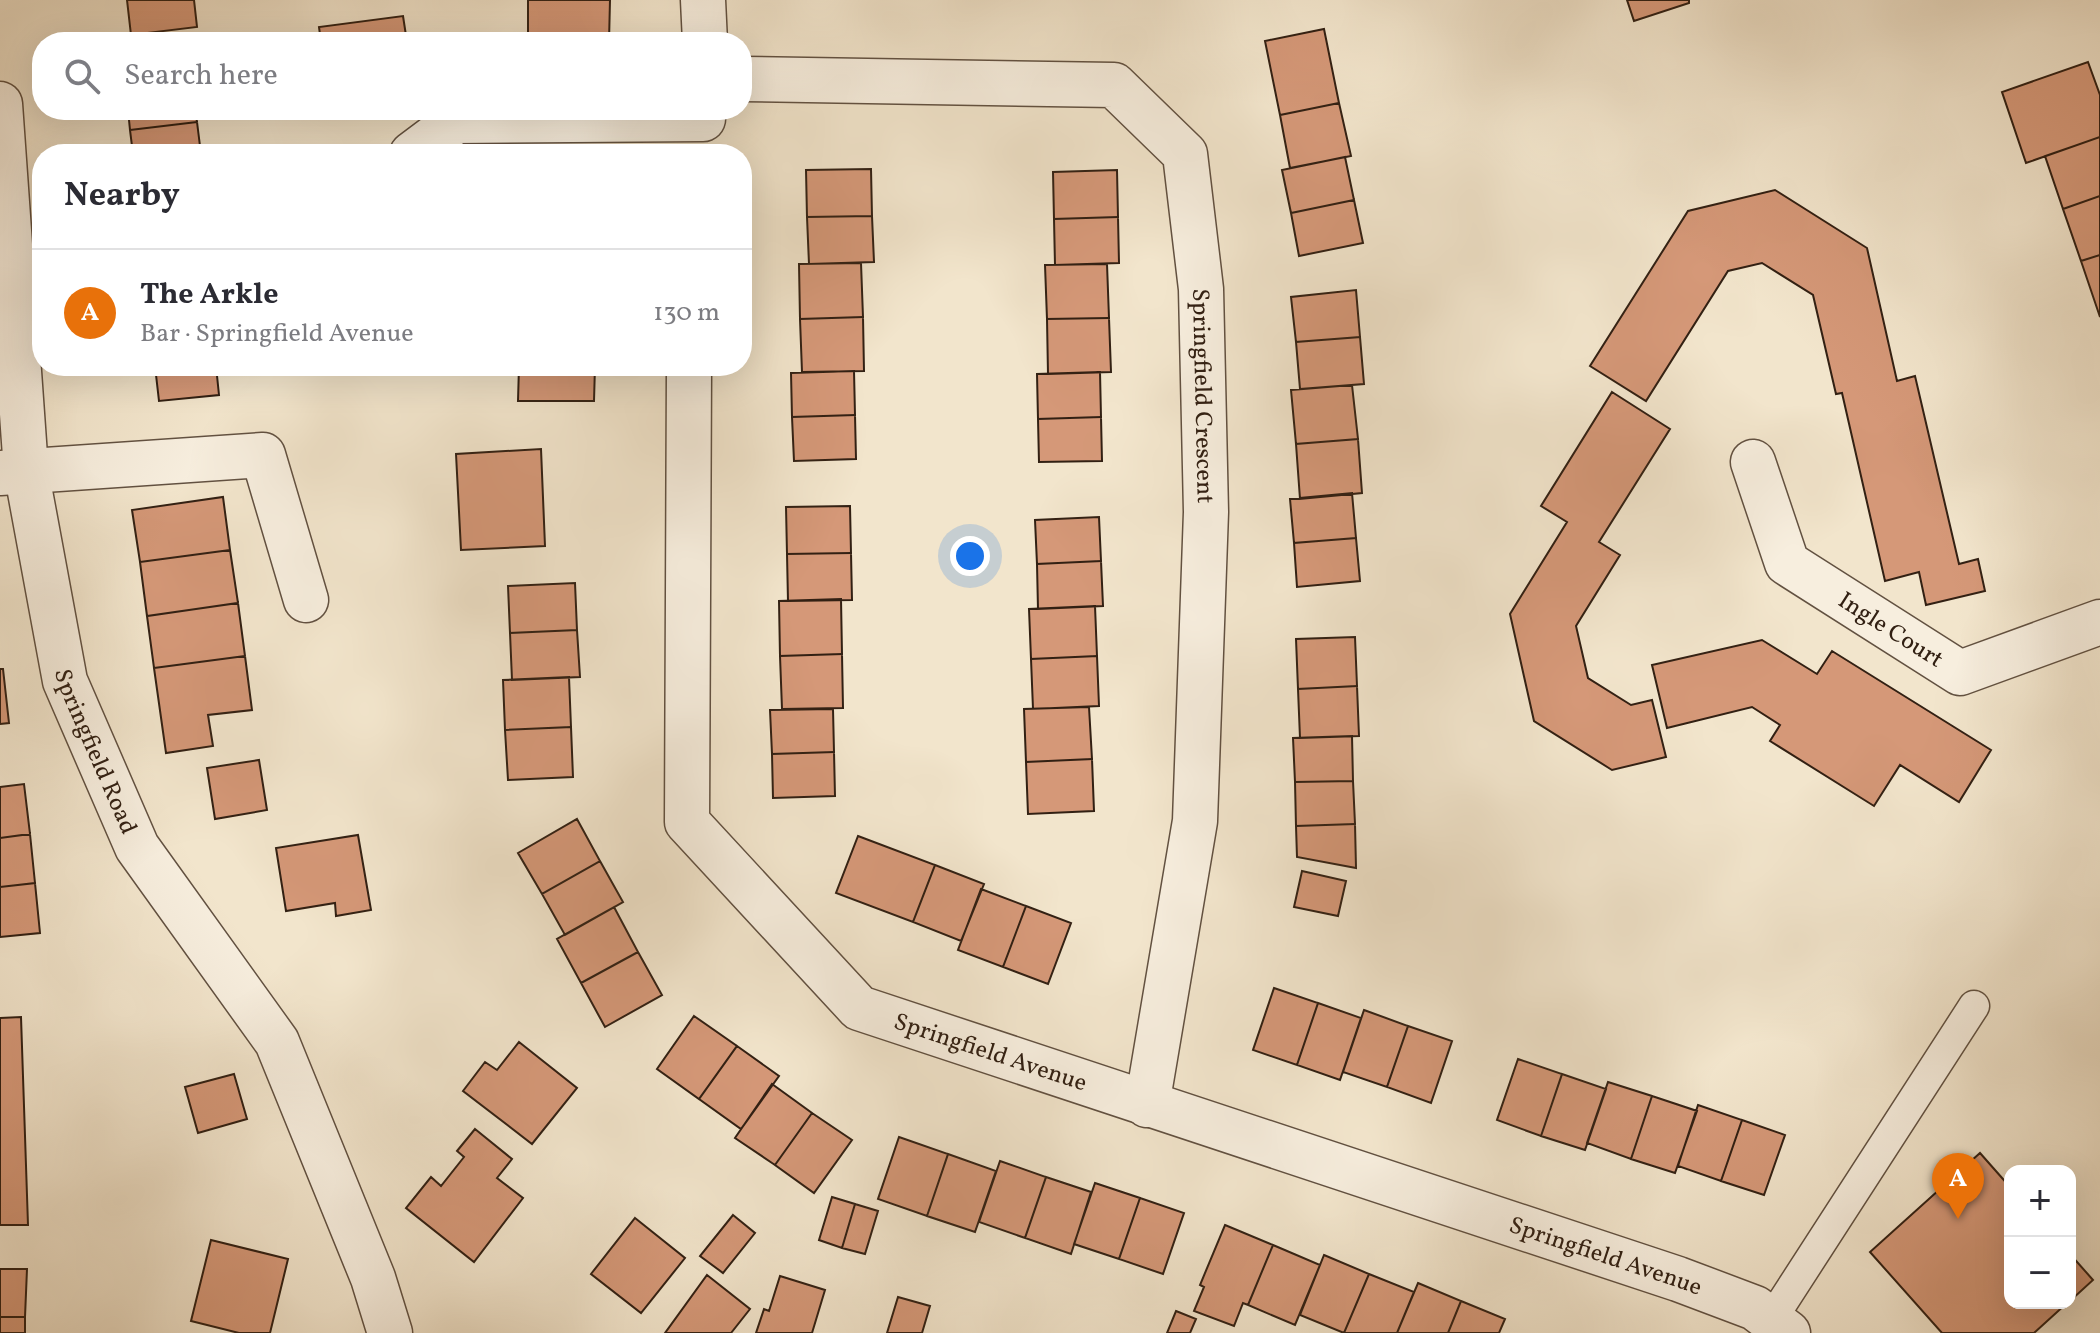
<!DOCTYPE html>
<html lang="en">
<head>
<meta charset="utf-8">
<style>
  body { margin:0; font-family:Vollkorn,serif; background:#f2f2f3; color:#2b2b33 }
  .controls { position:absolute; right:24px; bottom:24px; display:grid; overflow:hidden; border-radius:16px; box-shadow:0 8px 32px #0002 }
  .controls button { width:72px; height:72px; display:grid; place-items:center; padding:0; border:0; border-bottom:2px solid #e1e1e2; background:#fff; color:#2b2b33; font:40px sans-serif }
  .you { position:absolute; left:970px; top:556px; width:28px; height:28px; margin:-20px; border:6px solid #fff; border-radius:50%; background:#1a73e8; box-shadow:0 0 0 12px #1a73e833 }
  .badge { display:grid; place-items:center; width:52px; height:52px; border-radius:50%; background:#8f2418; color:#fff; font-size:26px; font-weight:700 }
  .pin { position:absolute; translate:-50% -66px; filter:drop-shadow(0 2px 4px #0008) }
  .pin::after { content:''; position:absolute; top:42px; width:28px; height:24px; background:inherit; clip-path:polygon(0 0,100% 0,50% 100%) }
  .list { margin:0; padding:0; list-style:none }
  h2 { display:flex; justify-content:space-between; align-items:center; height:104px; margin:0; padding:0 32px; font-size:34px }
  h2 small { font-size:26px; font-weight:400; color:#7c7c81 }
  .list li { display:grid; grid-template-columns:52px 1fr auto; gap:24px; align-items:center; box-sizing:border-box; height:128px; padding:0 32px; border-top:2px solid #e1e1e2 }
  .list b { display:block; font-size:30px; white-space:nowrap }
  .list p { margin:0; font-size:26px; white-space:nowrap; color:#7c7c81 }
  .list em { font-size:26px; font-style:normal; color:#7c7c81 }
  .icon { flex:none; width:44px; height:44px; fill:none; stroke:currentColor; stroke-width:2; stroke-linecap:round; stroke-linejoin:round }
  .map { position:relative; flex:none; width:2100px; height:1333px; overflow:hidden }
  .search { position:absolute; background:#fff; box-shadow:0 8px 32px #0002; left:32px; top:32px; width:720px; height:88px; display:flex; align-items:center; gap:20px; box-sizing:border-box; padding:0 28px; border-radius:32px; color:#7c7c81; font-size:30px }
  .panel { position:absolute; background:#fff; box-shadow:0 8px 32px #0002; left:32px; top:144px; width:720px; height:232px; border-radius:32px }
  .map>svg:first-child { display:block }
  .building { fill:#d59878; stroke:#322013; stroke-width:2 }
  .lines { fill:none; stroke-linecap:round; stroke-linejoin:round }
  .lane-casing { stroke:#625141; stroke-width:33 }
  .street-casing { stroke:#625141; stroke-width:47 }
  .lane { stroke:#f7eede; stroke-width:30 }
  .street { stroke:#f7eede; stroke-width:44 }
  .labels { text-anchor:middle; stroke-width:8; stroke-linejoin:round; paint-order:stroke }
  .street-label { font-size:24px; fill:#322013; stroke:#f7eede }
</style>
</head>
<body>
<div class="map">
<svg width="2100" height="1333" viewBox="0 0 2100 1333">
  <rect width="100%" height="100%" fill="#f2e5cc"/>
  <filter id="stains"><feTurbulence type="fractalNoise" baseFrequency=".0025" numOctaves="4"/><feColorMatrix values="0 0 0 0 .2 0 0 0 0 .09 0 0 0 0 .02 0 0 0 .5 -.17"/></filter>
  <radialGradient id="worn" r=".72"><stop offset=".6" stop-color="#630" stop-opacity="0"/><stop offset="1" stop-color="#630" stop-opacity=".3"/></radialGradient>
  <path class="building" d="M 127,0 L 194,0 L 197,27 L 131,35 Z
    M 528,0 L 610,0 L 609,42 L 528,42 Z
    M 1627,0 L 1689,0 L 1689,3 L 1634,21 Z
    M 403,16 L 407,42 L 321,42 L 319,27 Z
    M 1324,29 L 1339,103 L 1280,115 L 1265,41 Z
    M 2088,62 L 2100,95 L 2100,137 L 2026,163 L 2002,92 Z
    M 1339,103 L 1351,156 L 1290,168 L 1280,115 Z
    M 128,110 L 195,110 L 197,122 L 130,130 Z
    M 197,122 L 201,154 L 133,154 L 130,130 Z
    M 2100,137 L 2100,196 L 2063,209 L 2045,156 Z
    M 521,152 L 597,153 L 597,154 L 521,154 Z
    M 1345,157 L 1354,200 L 1291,213 L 1282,170 Z
    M 871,169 L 872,216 L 807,217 L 806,170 Z
    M 1117,170 L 1118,217 L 1054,219 L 1053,172 Z
    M 1775,190 L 1867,248 L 1897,381 L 1915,376 L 1959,564 L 1978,559 L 1985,591 L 1926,605 L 1919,572 L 1885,581 L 1842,393 L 1836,394 L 1813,295 L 1762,263 L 1728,271 L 1646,401 L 1590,366 L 1688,211 Z
    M 2100,196 L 2100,255 L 2081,261 L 2063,209 Z
    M 1354,200 L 1363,243 L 1299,256 L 1291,213 Z
    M 872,216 L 874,262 L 809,264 L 807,217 Z
    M 1118,217 L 1119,263 L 1055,265 L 1054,219 Z
    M 2100,255 L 2100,317 L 2081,261 Z
    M 861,263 L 863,317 L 800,319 L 799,264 Z
    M 1107,264 L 1109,318 L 1047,319 L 1045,265 Z
    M 1356,290 L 1360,337 L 1296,342 L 1291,297 Z
    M 863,317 L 864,371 L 802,372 L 800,319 Z
    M 1109,318 L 1111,372 L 1048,374 L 1047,319 Z
    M 1360,337 L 1364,384 L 1300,389 L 1296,342 Z
    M 155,366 L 216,366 L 219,395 L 159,401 Z
    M 519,366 L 595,366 L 594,401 L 518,401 Z
    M 854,371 L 855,415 L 792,417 L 791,373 Z
    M 1100,372 L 1101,417 L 1038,419 L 1037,374 Z
    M 1352,385 L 1358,439 L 1296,444 L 1291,390 Z
    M 1612,392 L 1670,429 L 1599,542 L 1620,555 L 1576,626 L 1588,678 L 1631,705 L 1652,700 L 1666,757 L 1612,770 L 1534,721 L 1510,614 L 1567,522 L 1541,506 Z
    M 855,415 L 856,459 L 794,461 L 792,417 Z
    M 1101,417 L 1102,461 L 1039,462 L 1038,419 Z
    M 1358,439 L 1362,493 L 1300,499 L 1296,444 Z
    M 541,449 L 545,546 L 461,550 L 456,454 Z
    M 1352,493 L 1356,538 L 1294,543 L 1290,499 Z
    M 223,497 L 230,550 L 140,562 L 132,510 Z
    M 850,506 L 851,553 L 787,554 L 786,507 Z
    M 1099,517 L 1101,561 L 1037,564 L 1035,520 Z
    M 1356,538 L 1360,581 L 1297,587 L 1294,543 Z
    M 230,550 L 238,603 L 147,616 L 140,562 Z
    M 851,553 L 852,600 L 788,601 L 787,554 Z
    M 1101,561 L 1103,606 L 1038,609 L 1037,564 Z
    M 575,583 L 577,630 L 510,633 L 508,586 Z
    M 841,599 L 842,654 L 780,656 L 779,601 Z
    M 238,603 L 245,656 L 154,668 L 147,616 Z
    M 1095,606 L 1097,656 L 1031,659 L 1029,609 Z
    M 577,630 L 580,677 L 512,680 L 510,633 Z
    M 1355,637 L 1357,686 L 1298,689 L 1296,639 Z
    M 1762,640 L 1817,674 L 1832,651 L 1991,750 L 1959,802 L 1900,765 L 1874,806 L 1770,741 L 1780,725 L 1752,707 L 1667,728 L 1652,665 Z
    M 842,654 L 843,708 L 782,709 L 780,656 Z
    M 245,656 L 252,710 L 208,715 L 213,746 L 166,753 L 154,668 Z
    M 1097,656 L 1099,706 L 1033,709 L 1031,659 Z
    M 0,669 L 3,669 L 9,723 L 0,724 Z
    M 569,677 L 571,727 L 505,730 L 503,680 Z
    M 1357,686 L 1359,736 L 1300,738 L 1298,689 Z
    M 1089,707 L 1092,759 L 1026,762 L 1024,709 Z
    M 833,709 L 834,752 L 772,754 L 770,710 Z
    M 571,727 L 573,777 L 508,780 L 505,730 Z
    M 1352,736 L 1353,781 L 1295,782 L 1293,738 Z
    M 834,752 L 835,796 L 773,798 L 772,754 Z
    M 1092,759 L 1094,811 L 1028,814 L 1026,762 Z
    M 259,760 L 267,810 L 215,819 L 207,768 Z
    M 1353,781 L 1355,824 L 1296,826 L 1295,782 Z
    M 24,784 L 30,834 L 0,838 L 0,787 Z
    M 577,819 L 600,861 L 542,894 L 518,853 Z
    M 1355,824 L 1356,868 L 1297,857 L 1296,826 Z
    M 30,834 L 35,883 L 0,887 L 0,838 Z
    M 358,835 L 371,910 L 336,916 L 335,903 L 286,911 L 276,848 Z
    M 858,836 L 935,865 L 913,922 L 836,893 Z
    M 600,861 L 623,902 L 565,935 L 542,894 Z
    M 935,865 L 984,884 L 961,941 L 913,922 Z
    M 1302,871 L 1346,881 L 1338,916 L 1294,907 Z
    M 35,883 L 40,933 L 0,937 L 0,887 Z
    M 981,889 L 1026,906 L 1003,967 L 958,950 Z
    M 1026,906 L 1071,923 L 1048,984 L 1003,967 Z
    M 614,907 L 638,952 L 581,983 L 557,939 Z
    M 638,952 L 662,995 L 605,1027 L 581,983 Z
    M 1274,988 L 1318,1003 L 1297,1065 L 1253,1050 Z
    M 1318,1003 L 1361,1018 L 1340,1080 L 1297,1065 Z
    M 1364,1010 L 1408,1026 L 1387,1087 L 1343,1072 Z
    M 694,1016 L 737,1046 L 699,1099 L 657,1069 Z
    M 21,1017 L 28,1225 L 0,1225 L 0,1018 Z
    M 1408,1026 L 1452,1041 L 1431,1103 L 1387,1087 Z
    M 519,1042 L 577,1088 L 532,1144 L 463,1091 L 485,1062 L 497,1070 Z
    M 737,1046 L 779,1076 L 741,1129 L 699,1099 Z
    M 1518,1059 L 1562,1074 L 1541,1136 L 1497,1120 Z
    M 234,1074 L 247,1119 L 198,1133 L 185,1087 Z
    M 1562,1074 L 1606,1089 L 1585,1150 L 1541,1136 Z
    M 1608,1082 L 1652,1096 L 1631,1159 L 1587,1143 Z
    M 772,1084 L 812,1113 L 775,1165 L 735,1138 Z
    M 1652,1096 L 1697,1111 L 1675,1173 L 1631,1159 Z
    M 1698,1105 L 1742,1120 L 1721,1181 L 1678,1166 Z
    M 812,1113 L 852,1140 L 814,1193 L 775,1165 Z
    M 1742,1120 L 1785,1135 L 1764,1195 L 1721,1181 Z
    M 475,1129 L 512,1159 L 497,1178 L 523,1198 L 474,1262 L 406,1208 L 431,1177 L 441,1186 L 464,1157 L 457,1151 Z
    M 899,1137 L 948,1154 L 927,1216 L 878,1199 Z
    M 1980,1153 L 2010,1187 L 2010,1303 L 2067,1303 L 2034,1333 L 1942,1333 L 1870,1252 Z
    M 948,1154 L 996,1171 L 975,1232 L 927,1216 Z
    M 1000,1161 L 1046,1177 L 1025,1238 L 979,1222 Z
    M 1046,1177 L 1091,1192 L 1071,1254 L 1025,1238 Z
    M 1095,1183 L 1140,1198 L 1119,1259 L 1074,1244 Z
    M 832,1197 L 855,1204 L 842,1248 L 819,1240 Z
    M 1140,1198 L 1184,1213 L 1163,1274 L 1119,1259 Z
    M 855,1204 L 878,1211 L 865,1254 L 842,1248 Z
    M 733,1215 L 755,1233 L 723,1273 L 700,1256 Z
    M 635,1218 L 685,1258 L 641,1313 L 591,1274 Z
    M 1225,1225 L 1273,1245 L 1248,1305 L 1243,1303 L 1234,1326 L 1194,1311 L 1204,1287 L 1200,1285 Z
    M 211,1240 L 288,1259 L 270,1333 L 239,1333 L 191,1321 Z
    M 1273,1245 L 1320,1265 L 1295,1325 L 1248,1305 Z
    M 2070,1254 L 2093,1280 L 2070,1301 Z
    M 1324,1255 L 1369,1274 L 1344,1333 L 1300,1315 Z
    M 0,1269 L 27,1269 L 25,1317 L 0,1317 Z
    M 1369,1274 L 1414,1292 L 1397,1333 L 1344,1333 Z
    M 707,1275 L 750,1309 L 731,1333 L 665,1333 Z
    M 780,1276 L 825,1290 L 812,1333 L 756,1333 L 764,1309 L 769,1311 Z
    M 1418,1283 L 1461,1301 L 1448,1333 L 1397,1333 Z
    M 898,1297 L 930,1306 L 922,1333 L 887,1333 Z
    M 1461,1301 L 1505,1319 L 1499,1333 L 1448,1333 Z
    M 1176,1311 L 1196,1319 L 1190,1333 L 1167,1333 Z
    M 0,1317 L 25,1317 L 25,1333 L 0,1333 Z"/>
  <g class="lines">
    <g class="lane-casing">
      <path id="lane" d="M 1771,1320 L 1974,1006"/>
    </g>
    <g class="street-casing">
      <g id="street">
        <path d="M 703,0 L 705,42"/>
        <path id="s1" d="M 742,79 L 1114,85 L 1185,154 L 1201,289 L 1206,512 L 1195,821 L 1147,1105"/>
        <path id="s2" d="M 0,104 L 26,470 L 65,681 L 137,847 L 277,1042 L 373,1278 L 390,1333"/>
        <path d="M 412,154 L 456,121 L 703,119"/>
        <path id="s3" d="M 689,366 L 687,822 L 859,1008 L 1678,1279 L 1755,1308 L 1788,1333"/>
        <path id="s4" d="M 1753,462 L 1787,563 L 1960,673 L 2100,622"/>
        <path d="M 0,473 L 263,455 L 306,600"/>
      </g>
    </g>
    <use href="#lane" class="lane"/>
    <use href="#street" class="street"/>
  </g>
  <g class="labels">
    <g class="street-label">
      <text dy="8" stroke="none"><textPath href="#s1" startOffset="714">Springfield Crescent</textPath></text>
      <text dy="8" stroke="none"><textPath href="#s4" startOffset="230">Ingle Court</textPath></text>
      <text dy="8" stroke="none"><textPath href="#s2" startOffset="658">Springfield Road</textPath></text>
      <text dy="8" stroke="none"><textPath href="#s3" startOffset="848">Springfield Avenue</textPath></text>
      <text dy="8" stroke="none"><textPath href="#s3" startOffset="1496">Springfield Avenue</textPath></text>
    </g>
  </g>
  <rect width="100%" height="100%" filter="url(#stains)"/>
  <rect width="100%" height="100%" fill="url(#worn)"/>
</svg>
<div class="controls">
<button>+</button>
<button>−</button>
</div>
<div class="you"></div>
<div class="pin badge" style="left:1958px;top:1219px;background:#e8710a">A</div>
<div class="search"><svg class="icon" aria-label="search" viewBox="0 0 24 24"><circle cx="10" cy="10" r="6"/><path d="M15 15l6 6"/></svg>Search here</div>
<section class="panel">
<h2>Nearby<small></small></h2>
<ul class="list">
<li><span class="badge" style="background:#e8710a">A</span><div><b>The Arkle</b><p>Bar · Springfield Avenue</p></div><em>130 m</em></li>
</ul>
</section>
</div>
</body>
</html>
